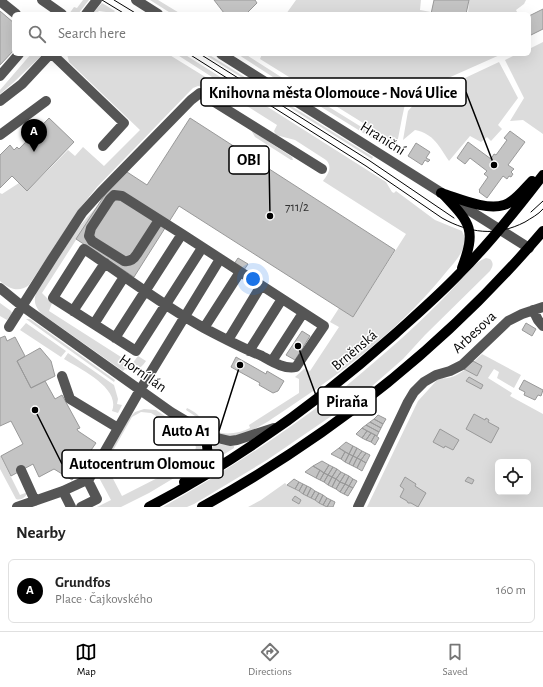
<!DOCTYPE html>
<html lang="en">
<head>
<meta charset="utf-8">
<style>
  body { margin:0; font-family:"Alegreya Sans",sans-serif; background:#f6f6f6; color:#222 }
  .controls { position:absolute; right:12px; bottom:12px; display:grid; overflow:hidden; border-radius:6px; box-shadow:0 4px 16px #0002 }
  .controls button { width:36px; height:36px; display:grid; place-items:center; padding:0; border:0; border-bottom:1px solid #e0e0e0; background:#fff; color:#222; font:20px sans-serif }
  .you { position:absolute; left:253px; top:279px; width:14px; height:14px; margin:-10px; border:3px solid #fff; border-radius:50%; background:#1a73e8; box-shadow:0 0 0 6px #1a73e833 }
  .badge { display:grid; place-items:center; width:26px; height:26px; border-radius:50%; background:#000; color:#fff; font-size:13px; font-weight:700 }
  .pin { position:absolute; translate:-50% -33px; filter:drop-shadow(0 1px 2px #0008) }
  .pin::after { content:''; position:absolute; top:21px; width:14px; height:12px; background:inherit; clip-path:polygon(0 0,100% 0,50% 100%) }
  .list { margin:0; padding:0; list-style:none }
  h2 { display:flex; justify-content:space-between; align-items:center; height:52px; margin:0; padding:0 16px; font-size:17px }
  h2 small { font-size:13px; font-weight:400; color:#767676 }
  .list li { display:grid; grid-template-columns:26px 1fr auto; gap:12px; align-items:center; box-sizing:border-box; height:64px; margin:0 8px 8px; padding:0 8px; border:1px solid #e0e0e0; border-radius:6px }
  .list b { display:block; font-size:15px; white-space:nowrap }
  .list p { margin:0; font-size:13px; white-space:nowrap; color:#767676 }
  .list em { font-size:13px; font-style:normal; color:#767676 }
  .icon { flex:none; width:22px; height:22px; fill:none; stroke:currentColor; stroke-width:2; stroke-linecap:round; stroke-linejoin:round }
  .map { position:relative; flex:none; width:543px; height:507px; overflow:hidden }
  .search { position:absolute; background:#fff; box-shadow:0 4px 16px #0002; left:12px; right:12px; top:12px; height:44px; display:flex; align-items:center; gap:10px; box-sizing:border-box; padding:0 14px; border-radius:6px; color:#767676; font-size:15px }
  .sheet { height:124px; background:#fff }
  nav { display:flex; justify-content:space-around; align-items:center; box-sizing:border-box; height:56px; border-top:1px solid #e0e0e0; background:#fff; font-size:11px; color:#767676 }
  nav a { display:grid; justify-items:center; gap:2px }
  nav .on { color:#000 }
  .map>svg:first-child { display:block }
  .green { fill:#dcdcdc; fill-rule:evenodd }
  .building { fill:#c4c4c4; stroke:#999 }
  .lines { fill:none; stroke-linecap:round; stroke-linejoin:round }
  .minor { stroke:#555; stroke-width:10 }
  .major { stroke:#000; stroke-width:10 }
  .tram { stroke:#000; stroke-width:1 }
  .labels { text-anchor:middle; stroke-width:3; stroke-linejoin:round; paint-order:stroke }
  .number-label { font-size:13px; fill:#313131 }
  .street-label { font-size:15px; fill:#000; stroke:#fff }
  .leader { fill:none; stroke:#000; stroke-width:1.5 }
  .callout-dot { fill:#000; stroke:#fff; stroke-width:1.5 }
  .callout { fill:#fff; stroke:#000; stroke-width:1.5 }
  .callout-label { font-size:16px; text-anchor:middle; font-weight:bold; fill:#000 }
</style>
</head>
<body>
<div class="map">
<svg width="543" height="507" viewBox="0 0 543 507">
  <rect width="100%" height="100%" fill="#fff"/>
  <path class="green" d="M 83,0 L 89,0 L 78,14 L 69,14 L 74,7 L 77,8 Z
    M 150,0 L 158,0 L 181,14 L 172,14 Z
    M 296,0 L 421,0 L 420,10 L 431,12 L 431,14 L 286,14 Z
    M 469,0 L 526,0 L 524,4 L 516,10 L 518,14 L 468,14 Z
    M 102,3 L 115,11 L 113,13 L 99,11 L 96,14 L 92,14 Z
    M 543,42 L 543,134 L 523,120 L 510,121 L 524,98 L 505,60 L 517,54 L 529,54 L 529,49 Z
    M 31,54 L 43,54 L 13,83 L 0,94 L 0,90 Z
    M 67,54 L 168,54 L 207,78 L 203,87 L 198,86 L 193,88 L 97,187 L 80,208 L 29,285 C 19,293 9,289 0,281 L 0,193 L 2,194 L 19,183 L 27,191 L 68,150 L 75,156 L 83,147 L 104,166 L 140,130 L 69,62 Z
    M 176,54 L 184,54 L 386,182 L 392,192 L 394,193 L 396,191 L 435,220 L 462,231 C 463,234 465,237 465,240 C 465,251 454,263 447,271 C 404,325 349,368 291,406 C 274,417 256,432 235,436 C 223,438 211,431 201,425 L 198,418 L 186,410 L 187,408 C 191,410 195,412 198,415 C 200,418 200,421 203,423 C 215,437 236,435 250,428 L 249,425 L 299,393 L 299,379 L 295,377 L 304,369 L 310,371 L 337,330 L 339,327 L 330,322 L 339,308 L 353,317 L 406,234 L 323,181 C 328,174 333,167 326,160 L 295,140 L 276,135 L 274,131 L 277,125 L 212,84 L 205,89 L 212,77 Z
    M 204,54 L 208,54 L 373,157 L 372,159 Z
    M 239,54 L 245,54 L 289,82 L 282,83 L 242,57 Z
    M 262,54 L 502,54 L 437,83 L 429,81 L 405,104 L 402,118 L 397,144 L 260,59 Z
    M 499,62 L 518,98 L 498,125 L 502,129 L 491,141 L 487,137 L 481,142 L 470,136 L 449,161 C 439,146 434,134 415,130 L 403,140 L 408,111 L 416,102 L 435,87 L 450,85 Z
    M 300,89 L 397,149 L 400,152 L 399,155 L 305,97 L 301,93 Z
    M 251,130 L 292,157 L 293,160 L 291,160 L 255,137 Z
    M 99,204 L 42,293 L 52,303 L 49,311 L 132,364 L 138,356 L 146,361 C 141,369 134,372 125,369 L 123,371 L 42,314 C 36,308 33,302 36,293 L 77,229 Z
    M 486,258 L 490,259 C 494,263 493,266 490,271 L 425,335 L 403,359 L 371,387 L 345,387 C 384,354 421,323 456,285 C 464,276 474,262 486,258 Z
    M 0,303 L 11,311 L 12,313 L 7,320 L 0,316 Z
    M 26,319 L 30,319 L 115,380 L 114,382 Z
    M 26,323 L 66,351 L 61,357 L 20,330 Z
    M 68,353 L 114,385 L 118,399 L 117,404 L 122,405 L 118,413 L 112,411 C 121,388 80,369 64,359 Z
    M 482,354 L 521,375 L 514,388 L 497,378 L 499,372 L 494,369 L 488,378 L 512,393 L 510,396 L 543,414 L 543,507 L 367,507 L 418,401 L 439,378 C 457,381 470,365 482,354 ZM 498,462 L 528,462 L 528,492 L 498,492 Z
    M 327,400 L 352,402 L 267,460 L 194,504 L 187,507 L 163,507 C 220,475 275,439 327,400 Z
    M 144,409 L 156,410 L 196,437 L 201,444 L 202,452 L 197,464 L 194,466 L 149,493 L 121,507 L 97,507 L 111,500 L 97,474 L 102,469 L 109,471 L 122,496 L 187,463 L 193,457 L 196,447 L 191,437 L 151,413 L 141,412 L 132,417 L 106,463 L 106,459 L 130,417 L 135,412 Z
    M 213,443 L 234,446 L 234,448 L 215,460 L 213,457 Z
    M 0,455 L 20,495 L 28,492 C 26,497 21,501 16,499 L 0,469 Z
    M 285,483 L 287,485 L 327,507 L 248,507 L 261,500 Z"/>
  <path class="building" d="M 214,0 L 255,0 L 257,3 L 246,14 L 222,14 L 224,13 Z
    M 434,0 L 469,0 L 466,14 L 431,14 Z
    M 543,9 L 543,29 L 529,36 L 529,16 Z
    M 0,11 L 14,23 L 14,50 L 0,65 Z
    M 49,118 L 74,142 L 27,191 L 12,176 L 0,188 L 0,155 L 10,145 L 14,150 L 17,147 L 19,149 Z
    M 190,118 L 395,250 L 353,317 L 179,206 L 134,277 L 76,239 L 106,193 L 127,172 L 147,185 Z
    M 510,131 L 525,142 L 508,165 L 514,169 L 511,172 L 513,174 L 511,177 L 509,176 L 507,179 L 503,176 L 487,198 L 479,192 L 480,191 L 479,190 L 488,177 L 484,174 L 487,171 L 470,158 L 465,164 L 457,158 L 468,142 L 491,159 L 494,154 L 496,155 L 507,140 L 504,138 Z
    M 416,143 L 430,152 L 426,158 L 430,160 L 428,162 L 425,160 L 422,165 L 408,156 Z
    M 238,258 L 248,264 L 244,270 L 234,264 Z
    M 526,323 L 536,329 L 532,336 L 522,330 Z
    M 302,331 L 310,336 L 295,360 L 286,355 Z
    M 5,336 L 7,341 L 15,337 L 25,356 L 17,361 L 31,388 L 45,381 L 55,399 L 62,395 L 80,428 L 77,429 L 78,431 L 96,443 L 87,456 L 90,458 L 84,468 L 81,466 L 72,480 L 54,469 L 39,477 L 33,464 L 11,476 L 1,456 L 23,444 L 11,421 L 0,426 L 0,338 Z
    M 40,348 L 51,361 L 55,376 L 31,388 L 17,361 Z
    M 236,357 L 266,374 L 267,371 L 284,381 L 278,391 L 273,393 L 259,385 L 260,383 L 231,367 Z
    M 473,361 L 482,366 L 477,376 L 464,369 Z
    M 469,377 L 483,385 L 481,389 L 466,381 Z
    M 524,380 L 543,390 L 541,396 L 538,395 L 535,400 L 524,395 L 525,392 L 519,389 Z
    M 474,414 L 485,420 L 486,418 L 489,420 L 488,422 L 499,428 L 491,443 L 466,429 Z
    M 378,415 L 386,419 L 383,424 L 374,419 Z
    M 374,419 L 383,424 L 381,428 L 370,422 Z
    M 370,422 L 381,428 L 379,432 L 366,425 Z
    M 366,425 L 379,432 L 377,436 L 362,428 Z
    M 362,428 L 367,431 L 362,438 L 356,434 Z
    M 440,429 L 459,440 L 453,450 L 445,446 L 444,448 L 433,442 Z
    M 367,431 L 371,433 L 366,440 L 362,438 Z
    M 371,433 L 375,435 L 371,442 L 366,440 Z
    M 375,435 L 379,438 L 375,445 L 371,442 Z
    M 346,442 L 353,446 L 349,454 L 339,448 Z
    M 353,446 L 357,448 L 353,456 L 349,454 Z
    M 339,448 L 345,452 L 341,459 L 331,454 Z
    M 357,448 L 362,451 L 357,458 L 353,456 Z
    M 362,451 L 366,453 L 361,460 L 357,458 Z
    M 345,452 L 349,454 L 345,462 L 341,459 Z
    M 366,453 L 370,455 L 366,463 L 361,460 Z
    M 349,454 L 353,456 L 349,464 L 345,462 Z
    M 353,456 L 357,458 L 353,466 L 349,464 Z
    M 357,458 L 361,460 L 357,468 L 353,466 Z
    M 361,460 L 366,463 L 362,471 L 357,468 Z
    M 322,461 L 329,465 L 324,473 L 313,466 Z
    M 329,465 L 333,467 L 328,475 L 324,473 Z
    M 313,466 L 320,470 L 316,478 L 305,472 Z
    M 333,467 L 337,469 L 332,477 L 328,475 Z
    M 337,469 L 341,472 L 336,479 L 332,477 Z
    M 320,470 L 324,473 L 320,480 L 316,478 Z
    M 341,472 L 345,474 L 340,482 L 336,479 Z
    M 324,473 L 328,475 L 324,482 L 320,480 Z
    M 345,474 L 349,476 L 345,484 L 340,482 Z
    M 328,475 L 332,477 L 328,485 L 324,482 Z
    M 349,476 L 353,479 L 349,486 L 345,484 Z
    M 332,477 L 336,479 L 332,487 L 328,485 Z
    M 405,477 L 416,484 L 415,486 L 426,493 L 418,507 L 411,503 L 408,503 L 407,501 L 400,497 L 404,489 L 400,486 Z
    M 468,477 L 474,480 L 472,484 L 465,481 Z
    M 294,479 L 299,482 L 295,489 L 287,485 Z
    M 336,479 L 340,482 L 336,489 L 332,487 Z
    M 353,479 L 357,481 L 353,488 L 349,486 Z
    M 299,482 L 303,484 L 299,491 L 295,489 Z
    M 340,482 L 345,484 L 340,492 L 336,489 Z
    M 303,484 L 307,486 L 303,494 L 299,491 Z
    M 345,484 L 349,486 L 344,494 L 340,492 Z
    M 307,486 L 311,488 L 307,496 L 303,494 Z
    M 349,486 L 353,488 L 348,496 L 344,494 Z
    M 311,488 L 315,491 L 311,498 L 307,496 Z
    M 315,491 L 319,493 L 315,500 L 311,498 Z
    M 319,493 L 323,495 L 319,503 L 315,500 Z
    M 323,495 L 327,498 L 323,505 L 319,503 Z
    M 295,496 L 301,500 L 299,504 L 292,500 Z
    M 327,498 L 331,500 L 327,507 L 323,505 Z
    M 331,500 L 335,502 L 333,507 L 327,507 Z"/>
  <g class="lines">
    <path class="minor" d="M 42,0 L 62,14
      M 136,0 L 158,14
      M 0,1 L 16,14
      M 86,14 L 97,0
      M 52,54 L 124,123 L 103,146
      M 221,54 L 529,248
      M 0,76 L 19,54
      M 0,101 L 22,84 L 50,54
      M 0,135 L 46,101
      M 159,220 L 137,254 C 134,259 130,262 124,261 L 92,241 L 89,236 L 91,228 L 110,199 L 114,195 L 122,196 L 182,234 L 324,326 L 296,367 C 285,370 271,361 262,356 C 242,348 223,338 204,328 C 163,306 123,275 84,249 L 53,298 L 136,351 L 202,248
      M 0,288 L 22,306 L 171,412 L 213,437 L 230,441 L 237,440 L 274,428
      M 533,310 L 538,320 L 543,326
      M 73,311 L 105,263
      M 94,324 L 124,277
      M 9,327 L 52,259 L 82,213 L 100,193 L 191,100 L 200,93 L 322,169
      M 204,328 L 240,272
      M 115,338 L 182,234
      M 228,340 L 261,286
      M 249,351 L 282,299
      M 272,361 L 303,313
      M 62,376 L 70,399 L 118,428
      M 21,470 L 35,501
      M 63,491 L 71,507
      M 17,507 L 63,491 L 89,479 L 140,390 L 220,259
      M 81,507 L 97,499 L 88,481
      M 358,507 L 408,402 L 414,392 L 424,382 L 436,375 L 450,371 L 462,365 L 508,321 L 522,314 L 543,307"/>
    <path class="major" d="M 441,193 C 458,198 486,211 504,205 C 515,202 524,189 532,181
      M 442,193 C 470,223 477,228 462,268
      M 184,482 C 203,466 216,456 201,431
      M 149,507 C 238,460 320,401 395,334 C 417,314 439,295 459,274 C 490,243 517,209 543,175
      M 202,507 C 331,436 448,343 543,231"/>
    <path class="tram" d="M 102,0 L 125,14
      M 114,0 L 137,14
      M 189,54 L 366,166 L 442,218 C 469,233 496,237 525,222 C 531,218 538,215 543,209
      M 200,54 L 370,161 L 454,218
      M 531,212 L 543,201"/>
  </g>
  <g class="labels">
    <g class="number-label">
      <text x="297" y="211">711/2</text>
    </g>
    <g class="street-label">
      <text transform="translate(383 138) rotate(32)" y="5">Hraniční</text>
      <text transform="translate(474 332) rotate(-43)" y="5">Arbesova</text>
      <text transform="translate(354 350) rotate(-40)" y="5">Brněnská</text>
      <text transform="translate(143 373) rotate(35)" y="5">Horní lán</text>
    </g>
  </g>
  <path class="leader" d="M494 165L466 92M270 216L269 160M298 346L318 401M240 365L219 431M35 410L62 464"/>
  <g class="callout-dot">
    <circle cx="494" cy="165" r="4"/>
    <circle cx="270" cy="216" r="4"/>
    <circle cx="298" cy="346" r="4"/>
    <circle cx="240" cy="365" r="4"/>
    <circle cx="35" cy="410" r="4"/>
  </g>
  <g class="callout">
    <rect x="201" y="78" width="265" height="28" rx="4"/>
    <rect x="229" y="146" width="40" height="28" rx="4"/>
    <rect x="318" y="387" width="58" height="28" rx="4"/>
    <rect x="154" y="417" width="65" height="28" rx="4"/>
    <rect x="62" y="450" width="161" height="28" rx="4"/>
  </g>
  <g class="callout-label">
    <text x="333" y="98">Knihovna města Olomouce - Nová Ulice</text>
    <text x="249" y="165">OBI</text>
    <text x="347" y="407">Piraňa</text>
    <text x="186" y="436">Auto A1</text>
    <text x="142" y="469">Autocentrum Olomouc</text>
  </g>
</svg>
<div class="controls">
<button><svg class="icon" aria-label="locate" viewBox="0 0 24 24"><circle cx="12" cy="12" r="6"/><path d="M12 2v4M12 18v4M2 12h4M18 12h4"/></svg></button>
</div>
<div class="you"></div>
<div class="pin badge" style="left:34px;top:152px">A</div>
<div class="search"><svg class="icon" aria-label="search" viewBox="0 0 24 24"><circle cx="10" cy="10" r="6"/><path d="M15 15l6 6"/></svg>Search here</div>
</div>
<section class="sheet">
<h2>Nearby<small></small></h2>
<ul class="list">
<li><span class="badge">A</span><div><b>Grundfos</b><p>Place · Čajkovského</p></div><em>160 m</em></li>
</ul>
</section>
<nav>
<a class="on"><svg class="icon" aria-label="map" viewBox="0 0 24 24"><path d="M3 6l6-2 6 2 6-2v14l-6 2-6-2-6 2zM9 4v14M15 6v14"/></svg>Map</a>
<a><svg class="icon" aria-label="directions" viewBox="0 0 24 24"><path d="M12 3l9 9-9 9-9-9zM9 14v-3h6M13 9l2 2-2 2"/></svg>Directions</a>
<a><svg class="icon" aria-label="saved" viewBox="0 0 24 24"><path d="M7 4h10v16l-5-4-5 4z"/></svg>Saved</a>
</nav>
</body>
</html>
